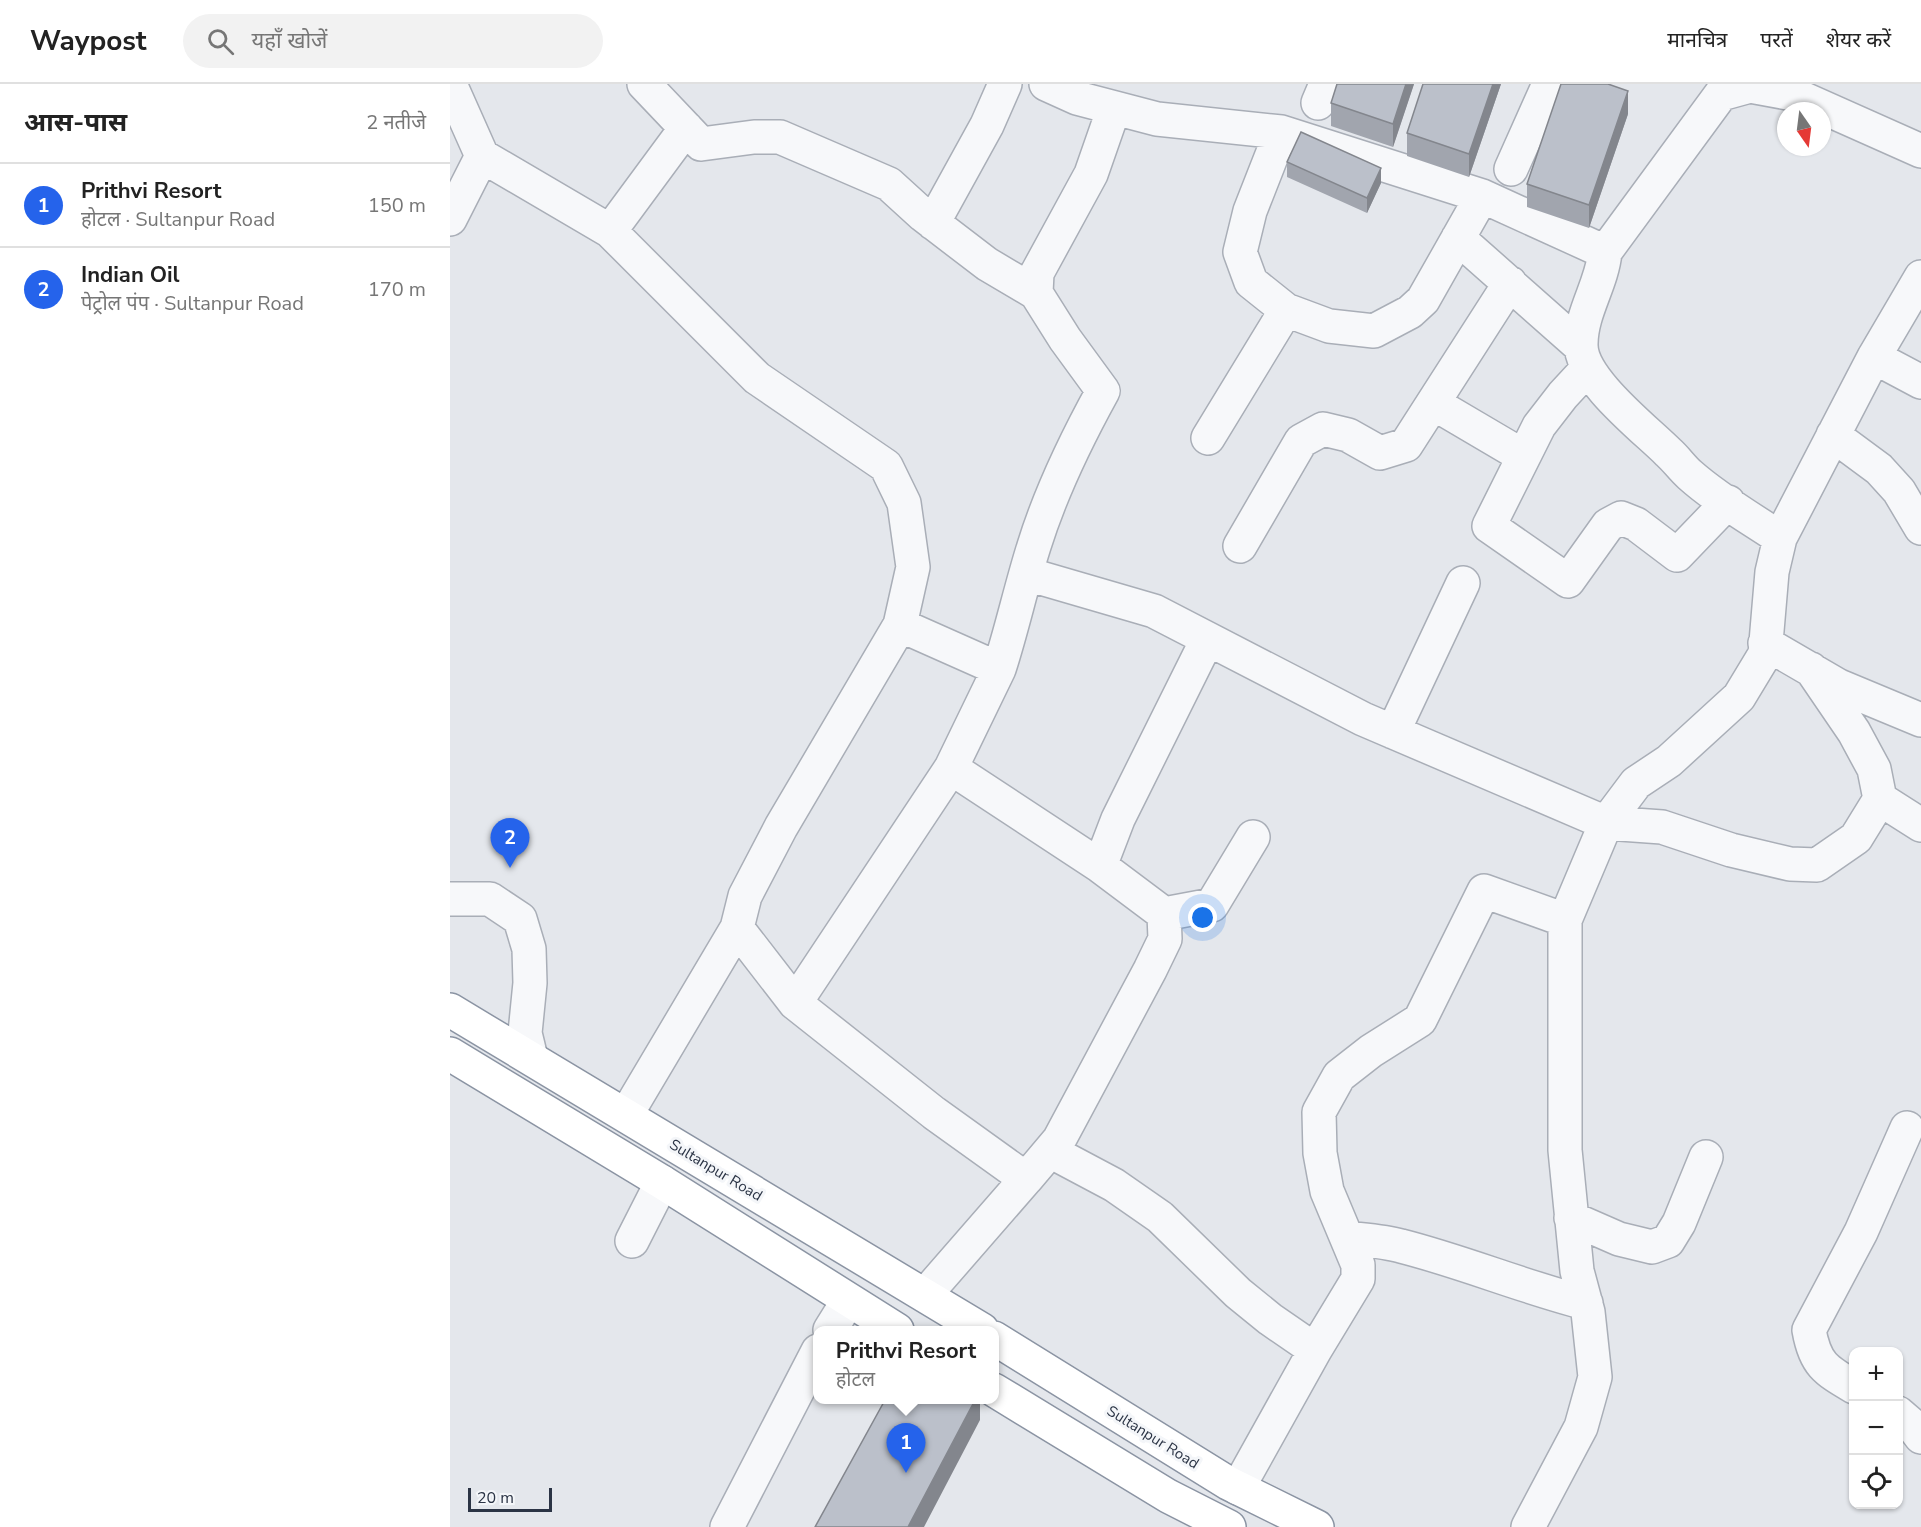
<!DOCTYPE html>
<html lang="hi">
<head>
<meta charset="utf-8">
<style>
  body { margin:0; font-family:"Nunito Sans","Noto Sans Devanagari",sans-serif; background:#f2f2f2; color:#222 }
  .controls { position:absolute; right:18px; bottom:18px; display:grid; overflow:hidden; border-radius:12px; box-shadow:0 2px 4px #0004 }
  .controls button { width:54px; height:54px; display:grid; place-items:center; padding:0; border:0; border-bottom:2px solid #e0e0e0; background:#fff; color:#222; font:30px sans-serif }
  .compass { position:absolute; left:1327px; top:18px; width:54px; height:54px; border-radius:50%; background:#fff; box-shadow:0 2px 4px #0004; rotate:166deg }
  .scale { position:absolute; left:18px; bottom:15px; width:84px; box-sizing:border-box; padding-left:6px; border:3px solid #2b3445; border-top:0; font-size:16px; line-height:21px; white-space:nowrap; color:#2b3445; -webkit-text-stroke:4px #f4f6f9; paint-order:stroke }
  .you { position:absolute; left:753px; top:834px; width:21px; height:21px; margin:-15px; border:4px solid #fff; border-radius:50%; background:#1a73e8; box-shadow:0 0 0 9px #1a73e833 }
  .badge { display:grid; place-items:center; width:39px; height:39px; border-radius:50%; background:#2563eb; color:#fff; font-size:20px; font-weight:700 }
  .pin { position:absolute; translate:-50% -50px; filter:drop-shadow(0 2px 3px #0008) }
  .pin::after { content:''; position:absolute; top:32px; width:21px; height:18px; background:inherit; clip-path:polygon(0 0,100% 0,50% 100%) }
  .popup { position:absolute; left:363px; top:1242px; width:186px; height:78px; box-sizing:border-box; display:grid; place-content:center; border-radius:12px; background:#fff; filter:drop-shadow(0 2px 4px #0005); font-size:20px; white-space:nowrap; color:#767676 }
  .popup b { font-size:22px; color:#222 }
  .popup::after { content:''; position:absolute; left:50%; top:100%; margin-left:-12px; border:12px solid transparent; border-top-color:#fff }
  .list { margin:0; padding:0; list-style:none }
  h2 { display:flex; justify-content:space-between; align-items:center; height:78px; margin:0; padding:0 24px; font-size:26px }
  h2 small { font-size:20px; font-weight:400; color:#767676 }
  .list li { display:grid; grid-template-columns:39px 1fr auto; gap:18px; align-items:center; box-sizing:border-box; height:84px; padding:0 24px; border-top:2px solid #e0e0e0 }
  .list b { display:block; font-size:22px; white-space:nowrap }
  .list p { margin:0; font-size:20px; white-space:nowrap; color:#767676 }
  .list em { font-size:20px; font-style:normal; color:#767676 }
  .icon { flex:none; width:33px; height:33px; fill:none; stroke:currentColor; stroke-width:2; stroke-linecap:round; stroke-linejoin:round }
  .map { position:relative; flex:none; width:1471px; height:1443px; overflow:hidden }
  header { display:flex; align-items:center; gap:36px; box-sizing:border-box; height:84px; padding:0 30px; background:#fff; border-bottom:2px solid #e0e0e0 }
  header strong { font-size:28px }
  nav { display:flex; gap:33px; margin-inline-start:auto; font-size:21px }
  .search { width:420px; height:54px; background:#f2f2f2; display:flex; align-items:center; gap:15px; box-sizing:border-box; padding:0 21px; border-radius:33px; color:#767676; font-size:22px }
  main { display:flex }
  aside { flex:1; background:#fff }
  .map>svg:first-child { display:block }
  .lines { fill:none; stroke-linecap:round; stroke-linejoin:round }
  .minor-casing { stroke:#a9aeb7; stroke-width:36 }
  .highway-casing { stroke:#8b94a3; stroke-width:36 }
  .minor { stroke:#f7f8fa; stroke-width:33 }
  .highway { stroke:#fff; stroke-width:33 }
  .wall { fill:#a1a5ae }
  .shaded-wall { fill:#83868d }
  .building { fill:#bbc0ca; stroke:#83868d; stroke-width:1.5 }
  .labels { text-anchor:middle; stroke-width:6; stroke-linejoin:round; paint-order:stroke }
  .street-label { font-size:15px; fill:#2b3445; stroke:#f4f6f9 }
</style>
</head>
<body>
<header>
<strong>Waypost</strong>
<div class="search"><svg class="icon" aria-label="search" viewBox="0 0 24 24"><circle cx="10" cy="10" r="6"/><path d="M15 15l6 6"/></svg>यहाँ खोजें</div>
<nav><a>मानचित्र</a><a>परतें</a><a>शेयर करें</a></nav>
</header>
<main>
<aside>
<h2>आस-पास<small>2 नतीजे</small></h2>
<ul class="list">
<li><span class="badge">1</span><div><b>Prithvi Resort</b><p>होटल · Sultanpur Road</p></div><em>150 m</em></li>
<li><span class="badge">2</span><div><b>Indian Oil</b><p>पेट्रोल पंप · Sultanpur Road</p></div><em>170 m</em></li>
</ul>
</aside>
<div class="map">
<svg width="1471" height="1443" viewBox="0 0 1471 1443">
  <rect width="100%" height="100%" fill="#e4e7ec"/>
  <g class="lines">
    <g class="minor-casing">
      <path id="minor" d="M 0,0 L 32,72
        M 194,0 L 251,60 L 304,53 L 330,53 L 439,100 L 473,131 L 537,180 L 586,209 L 615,255 L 653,307 C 626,356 601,407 584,462 C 571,503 562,545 549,585 L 450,541
        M 596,0 L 627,14 L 707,35 L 831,48 L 1032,112 L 1155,168 L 1271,10 L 1300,2 L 1343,10 L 1471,67
        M 868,19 L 876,0
        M 831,48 L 800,127 L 790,168 L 801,198 L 836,226 L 879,242 L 924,247 L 960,228 L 973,216 L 1032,112
        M 1061,85 L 1099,0
        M 0,135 L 32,72 L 160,147 L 307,294 L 436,382 L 454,419 L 463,483 L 450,541 L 331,743 L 295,812 L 287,844 L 345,919 L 484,1029 L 576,1095 L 609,1056 L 700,886 L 715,855 L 714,830 L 650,782 L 501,684 L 549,585
        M 483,139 L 537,41 L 555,0
        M 160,147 L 236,44
        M 1008,154 L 1130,262
        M 1155,168 C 1152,200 1131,228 1131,260 C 1130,295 1195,345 1218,368 C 1226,375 1232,384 1240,391 C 1267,415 1300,434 1330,454
        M 586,209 L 587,189 L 641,90 L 664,24
        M 1424,273 L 1471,298
        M 1138,284 L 1113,311 L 1089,342 L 1039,442 L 1118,497 L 1158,441 L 1171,434 L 1186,440 L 1227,471 L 1278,418
        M 983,319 L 1073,372
        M 1383,351 L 1429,385 L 1449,407 L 1471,444
        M 758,354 L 836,226
        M 790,462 L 851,357 L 873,345 L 898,351 L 930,369 L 956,361 L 1060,199
        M 577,490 L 704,527 L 913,635 L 1156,739 L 1212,743 L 1281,766 L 1340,780 L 1367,781 L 1406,754 L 1430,715 L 1424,685 L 1404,648 L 1361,585
        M 1315,559 L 1389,602 L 1471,636
        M 943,648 L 1013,499
        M 1430,715 L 1471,741
        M 650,782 L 668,735 L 757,556
        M 0,815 L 40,815 L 70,835 L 79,865 L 80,899 L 75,949 L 81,974
        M 714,830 L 762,821 L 803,753
        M 345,919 L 501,684
        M 176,1031 L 287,844
        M 600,1067 L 664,1101 L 710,1133 L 788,1209 L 820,1235 L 865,1266
        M 1121,1134 L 1169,1155 L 1202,1163 L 1218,1157 L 1229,1139 L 1256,1073
        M 897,1154 C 914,1156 934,1157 951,1162 C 1014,1178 1073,1203 1136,1219
        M 182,1157 L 212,1098
        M 475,1211 L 576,1095
        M 380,1246 L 398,1217
        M 1404,1303 C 1375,1286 1365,1280 1359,1246 L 1411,1148 L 1457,1044
        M 1448,1329 L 1462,1341 L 1471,1353
        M 788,1404 L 865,1266 L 908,1195 L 908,1181 L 877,1107 L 870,1069 L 869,1028 L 889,992 L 921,967 L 970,936 L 1034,807 L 1115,836
        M 277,1443 L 368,1267
        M 1078,1443 L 1131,1343 L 1145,1293 L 1138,1228 L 1127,1187 L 1115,1066 L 1115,836 L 1156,739 L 1186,699 L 1219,677 L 1289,613 L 1315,570 L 1322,488 L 1330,454 L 1424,273 L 1471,193"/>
    </g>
    <g class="highway-casing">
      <path id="highway" d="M 0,926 L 532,1246
        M 0,970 L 212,1098 L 447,1246
        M 544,1254 L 778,1399 L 867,1443
        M 544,1306 L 718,1412 L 779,1443"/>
    </g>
    <use href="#minor" class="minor"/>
    <use href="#highway" class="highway"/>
  </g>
  <path class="wall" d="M 887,0 L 964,0 L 943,63 L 881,42 L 881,19 Z
    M 1051,0 L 1019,93 L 957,72 L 957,49 Z
    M 1178,30 L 1139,144 L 1077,123 L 1077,100 Z
    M 837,78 L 931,99 L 917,129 L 837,93 Z"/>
  <path class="shaded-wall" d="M 956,0 L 964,0 L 943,63 L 943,40 Z
    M 1043,0 L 1051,0 L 1019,93 L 1019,70 Z
    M 1178,7 L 1178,30 L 1139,144 L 1139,121 Z
    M 931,84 L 931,99 L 917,129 L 917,114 Z
    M 525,1316 L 530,1316 L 530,1336 L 474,1443 L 458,1443 Z"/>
  <path class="building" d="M 887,0 L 956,0 L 943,40 L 881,19 Z
    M 973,0 L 1043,0 L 1019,70 L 957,49 Z
    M 1111,0 L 1158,0 L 1178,7 L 1139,121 L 1077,100 Z
    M 851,48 L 931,84 L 917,114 L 837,78 Z
    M 435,1316 L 525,1316 L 458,1443 L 365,1443 Z"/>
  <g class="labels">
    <g class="street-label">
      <text transform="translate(266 1086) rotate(31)" y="5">Sultanpur Road</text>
      <text transform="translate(703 1353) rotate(32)" y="5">Sultanpur Road</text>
    </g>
  </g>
</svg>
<div class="controls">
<button>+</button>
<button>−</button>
<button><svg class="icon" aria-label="locate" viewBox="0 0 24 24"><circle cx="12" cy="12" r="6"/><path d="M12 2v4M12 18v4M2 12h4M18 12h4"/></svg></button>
</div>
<svg class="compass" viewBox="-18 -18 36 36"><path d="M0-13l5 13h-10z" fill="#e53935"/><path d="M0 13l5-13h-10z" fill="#767676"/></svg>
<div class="scale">20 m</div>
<div class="you"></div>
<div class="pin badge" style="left:456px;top:1389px">1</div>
<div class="popup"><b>Prithvi Resort</b>होटल</div>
<div class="pin badge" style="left:60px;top:784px">2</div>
</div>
</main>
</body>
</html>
